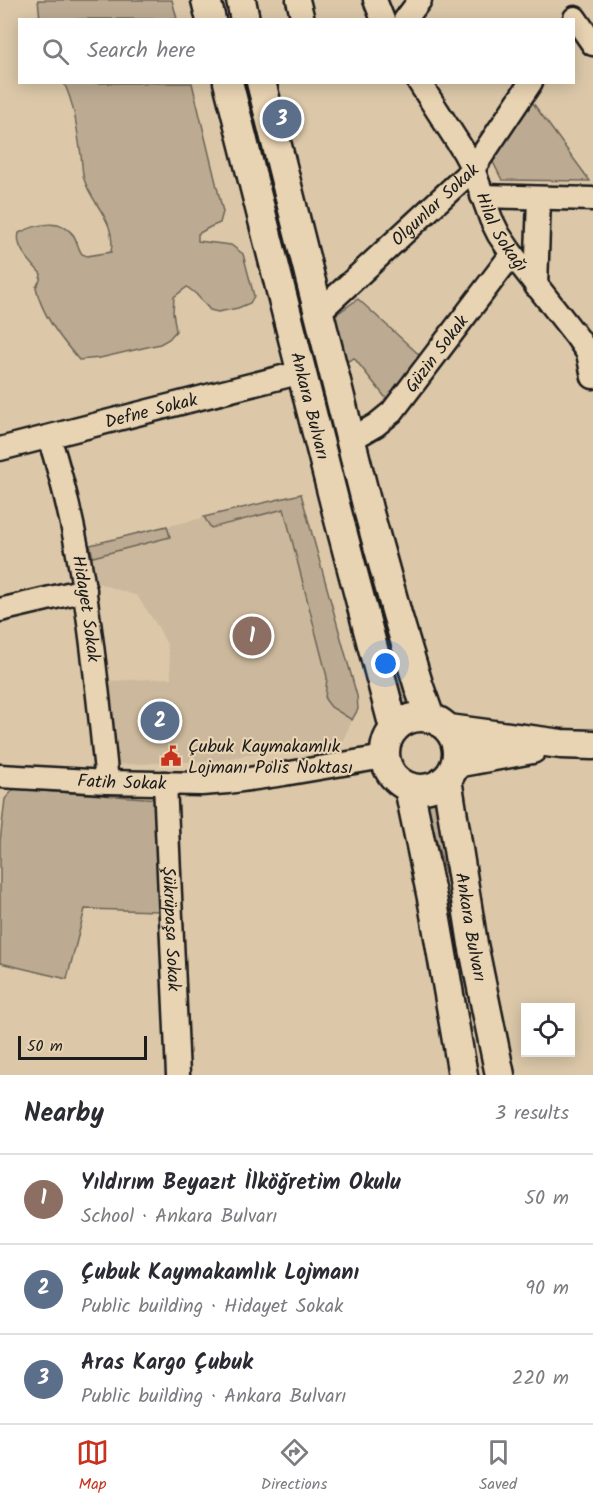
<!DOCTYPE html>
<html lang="en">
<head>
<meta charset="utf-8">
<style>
  body { margin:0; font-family:Kalam,sans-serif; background:#f7f7f7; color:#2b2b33 }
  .controls { position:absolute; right:18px; bottom:18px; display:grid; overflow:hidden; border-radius:0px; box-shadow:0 3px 15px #0003 }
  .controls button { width:54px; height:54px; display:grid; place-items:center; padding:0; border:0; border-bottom:2px solid #e1e1e2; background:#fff; color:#2b2b33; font:30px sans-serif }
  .scale { position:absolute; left:18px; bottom:15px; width:129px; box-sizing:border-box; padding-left:6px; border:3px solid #1c1c1c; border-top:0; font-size:16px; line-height:21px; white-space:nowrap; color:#1c1c1c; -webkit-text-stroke:4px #e8d3b2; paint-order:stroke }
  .you { position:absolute; left:386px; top:664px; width:21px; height:21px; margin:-15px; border:4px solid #fff; border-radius:50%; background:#1a73e8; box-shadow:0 0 0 9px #1a73e833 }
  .badge { display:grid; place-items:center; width:39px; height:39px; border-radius:50%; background:#c8321e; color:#fff; font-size:20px; font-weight:700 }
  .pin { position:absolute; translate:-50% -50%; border:3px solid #fff; box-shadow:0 2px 6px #0006 }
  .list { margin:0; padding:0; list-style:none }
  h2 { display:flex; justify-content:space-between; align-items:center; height:78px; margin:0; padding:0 24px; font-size:26px }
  h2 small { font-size:20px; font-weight:400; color:#7c7c81 }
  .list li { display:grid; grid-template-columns:39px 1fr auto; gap:18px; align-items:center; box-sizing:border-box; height:90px; padding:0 24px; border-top:2px solid #e1e1e2 }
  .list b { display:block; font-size:22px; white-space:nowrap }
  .list p { margin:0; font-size:20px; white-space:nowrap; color:#7c7c81 }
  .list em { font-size:20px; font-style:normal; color:#7c7c81 }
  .icon { flex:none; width:33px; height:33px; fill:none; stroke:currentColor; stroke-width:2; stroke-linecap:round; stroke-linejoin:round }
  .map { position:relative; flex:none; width:593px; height:1075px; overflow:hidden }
  .search { position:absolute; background:#fff; box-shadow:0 3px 15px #0003; left:18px; right:18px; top:18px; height:66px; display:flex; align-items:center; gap:15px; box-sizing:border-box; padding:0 21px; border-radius:0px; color:#7c7c81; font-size:22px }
  .sheet { height:348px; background:#fff }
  nav { display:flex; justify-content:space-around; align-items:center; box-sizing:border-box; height:84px; border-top:2px solid #e1e1e2; background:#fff; font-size:16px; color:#7c7c81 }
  nav a { display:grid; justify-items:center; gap:3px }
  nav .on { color:#c8321e }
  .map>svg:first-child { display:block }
  .built { fill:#ccb99d }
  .green { fill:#bcab92; stroke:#6c6457; stroke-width:1.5 }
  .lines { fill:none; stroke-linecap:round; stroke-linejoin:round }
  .minor-casing { stroke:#1c1c1c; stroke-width:27 }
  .major-casing { stroke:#1c1c1c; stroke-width:33 }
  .minor { stroke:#e8d3b2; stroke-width:22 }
  .major { stroke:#e8d3b2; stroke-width:28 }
  .labels { text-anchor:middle; stroke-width:4.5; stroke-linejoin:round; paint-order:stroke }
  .street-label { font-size:18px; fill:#1c1c1c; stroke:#e8d3b2 }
  .poi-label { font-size:18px; fill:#1c1c1c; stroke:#e8d3b2; text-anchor:start }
</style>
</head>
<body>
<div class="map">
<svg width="593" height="1075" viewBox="0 0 593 1075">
  <rect width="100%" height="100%" fill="#dcc8a9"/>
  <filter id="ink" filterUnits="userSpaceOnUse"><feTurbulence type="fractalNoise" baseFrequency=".0167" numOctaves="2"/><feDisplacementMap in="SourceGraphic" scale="12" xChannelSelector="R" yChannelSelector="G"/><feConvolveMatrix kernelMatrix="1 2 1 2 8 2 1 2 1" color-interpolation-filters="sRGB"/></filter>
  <g filter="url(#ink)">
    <path class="built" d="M 301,494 L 357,696 L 358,709 L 343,740 L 212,761 L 112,765 L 108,681 L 171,678 L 170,662 L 167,645 L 158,627 L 137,596 L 97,583 L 90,545 Z"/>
    <path class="green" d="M 38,0 L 172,0 L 177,19 L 40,19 Z
      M 64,83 L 192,83 L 223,212 L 220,223 L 210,227 L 198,234 L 198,241 L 231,245 L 243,254 L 254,296 L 250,303 L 238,308 L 218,312 L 210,310 L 196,294 L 187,287 L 174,297 L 173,312 L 176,331 L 169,339 L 160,344 L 100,358 L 79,360 C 61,339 41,314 36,287 L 40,280 L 41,274 C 32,263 15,249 19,233 C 35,225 61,217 74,236 C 77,241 78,248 82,254 L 87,256 L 111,252 C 117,221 92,205 84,179 C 82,172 82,163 81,155 C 77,130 75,106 64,83 Z
      M 241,83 L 246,83 L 261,148 L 344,465 L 419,710 L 405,714 L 392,653 L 342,474 Z
      M 530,99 L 590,181 L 502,180 L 491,158 Z
      M 358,299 L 425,360 L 389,402 L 354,358 L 342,364 L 330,319 Z
      M 301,494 L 357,696 L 358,709 L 352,720 L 331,707 L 325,699 L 327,677 L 284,509 L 211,528 L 204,517 Z
      M 167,526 L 170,537 L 93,557 L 90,545 Z
      M 439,786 L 488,1075 L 485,1075 L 448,884 L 423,790 Z
      M 14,789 L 159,799 L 159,911 L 85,909 L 67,979 L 0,963 L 0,842 L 5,799 Z"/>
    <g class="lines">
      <g class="minor-casing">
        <g id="minor">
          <path d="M 298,0 L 303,20"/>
          <path d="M 375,0 L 383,20"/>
          <path d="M 575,18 L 593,44"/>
          <path d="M 405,20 L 420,0"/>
          <path id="s1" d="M 419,82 L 464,152 L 473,169 L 491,219 L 499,235 L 512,254 L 577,337 L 588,353 L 593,377"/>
          <path d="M 482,196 L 593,199"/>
          <path d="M 536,286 L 539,198"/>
          <path id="s2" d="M 319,312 L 473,169 L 531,82"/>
          <path id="s3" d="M 49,437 C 85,549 95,665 107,782"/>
          <path id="s4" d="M 350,440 L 376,425 L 392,412 L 512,254"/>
          <path id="s5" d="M 0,449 L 302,372"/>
          <path d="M 0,610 L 85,590"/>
          <path id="s6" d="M 0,776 L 107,782 L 201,784 L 228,782 L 284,774 L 384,757"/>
          <path id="s7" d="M 165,783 L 178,1075"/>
        </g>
      </g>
      <g class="major-casing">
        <g id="major">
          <path d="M 206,0 L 211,20"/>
          <path d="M 241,0 L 245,20"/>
          <path id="s8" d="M 228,82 L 337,512 L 394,728"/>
          <path d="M 261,82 L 369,513 L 397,614 L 419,687 L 430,718"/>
          <circle cx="421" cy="753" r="36"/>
          <path d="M 449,729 L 561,744 L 593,745"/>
          <path d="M 456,763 L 532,749"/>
          <path id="s9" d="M 447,779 L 473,944 L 500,1075"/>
          <path d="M 409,788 L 433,903 L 463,1075"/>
        </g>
      </g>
      <use href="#minor" class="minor"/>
      <use href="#major" class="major"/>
    </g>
  </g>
  <defs>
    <g id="civic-bare" transform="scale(1.62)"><path d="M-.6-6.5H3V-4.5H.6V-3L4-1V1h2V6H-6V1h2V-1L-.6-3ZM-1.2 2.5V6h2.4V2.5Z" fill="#c8321e" stroke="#e8d3b2" stroke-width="2.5" paint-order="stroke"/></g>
  </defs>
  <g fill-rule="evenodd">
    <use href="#civic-bare" x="171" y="756"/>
  </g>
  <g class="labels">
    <g class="street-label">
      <text dy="6" stroke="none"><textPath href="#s2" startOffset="158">Olgunlar Sokak</textPath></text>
      <text dy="6" stroke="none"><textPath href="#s1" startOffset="172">Hilal Sokağı</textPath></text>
      <text dy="6" stroke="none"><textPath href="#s4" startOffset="124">Güzin Sokak</textPath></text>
      <text dy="6" stroke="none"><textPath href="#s8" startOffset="334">Ankara Bulvarı</textPath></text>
      <text dy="6" stroke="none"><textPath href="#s5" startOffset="156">Defne Sokak</textPath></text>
      <text dy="6" stroke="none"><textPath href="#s3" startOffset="176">Hidayet Sokak</textPath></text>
      <text dy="6" stroke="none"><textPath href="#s6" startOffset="122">Fatih Sokak</textPath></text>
      <text dy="6" stroke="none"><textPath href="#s9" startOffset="150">Ankara Bulvarı</textPath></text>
      <text dy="6" stroke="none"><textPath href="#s7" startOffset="146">Şükrüpaşa Sokak</textPath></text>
    </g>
    <g class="poi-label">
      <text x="188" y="752">Çubuk Kaymakamlık<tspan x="188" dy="21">Lojmanı Polis Noktası</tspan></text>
    </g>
  </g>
</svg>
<div class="controls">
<button><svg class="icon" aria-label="locate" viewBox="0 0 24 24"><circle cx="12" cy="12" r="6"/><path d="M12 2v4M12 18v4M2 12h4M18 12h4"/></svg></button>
</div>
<div class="scale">50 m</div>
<div class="you"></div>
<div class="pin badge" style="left:252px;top:636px;background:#8d6e63">1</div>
<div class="pin badge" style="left:160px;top:721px;background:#5c6f8a">2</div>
<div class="pin badge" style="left:282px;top:119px;background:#5c6f8a">3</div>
<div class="search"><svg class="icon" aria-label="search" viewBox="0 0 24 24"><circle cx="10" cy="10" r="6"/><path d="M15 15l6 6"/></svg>Search here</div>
</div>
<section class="sheet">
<h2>Nearby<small>3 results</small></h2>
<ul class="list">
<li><span class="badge" style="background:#8d6e63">1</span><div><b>Yıldırım Beyazıt İlköğretim Okulu</b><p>School · Ankara Bulvarı</p></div><em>50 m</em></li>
<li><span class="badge" style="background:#5c6f8a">2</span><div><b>Çubuk Kaymakamlık Lojmanı</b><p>Public building · Hidayet Sokak</p></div><em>90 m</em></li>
<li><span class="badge" style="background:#5c6f8a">3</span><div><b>Aras Kargo Çubuk</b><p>Public building · Ankara Bulvarı</p></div><em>220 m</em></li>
</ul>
</section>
<nav>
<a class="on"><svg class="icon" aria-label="map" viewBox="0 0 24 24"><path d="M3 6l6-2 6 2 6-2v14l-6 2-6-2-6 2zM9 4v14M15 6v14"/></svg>Map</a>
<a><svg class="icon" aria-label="directions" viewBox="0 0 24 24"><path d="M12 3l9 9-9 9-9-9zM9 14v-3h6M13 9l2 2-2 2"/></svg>Directions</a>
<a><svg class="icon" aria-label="saved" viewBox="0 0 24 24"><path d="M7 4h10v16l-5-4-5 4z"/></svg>Saved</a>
</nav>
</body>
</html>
